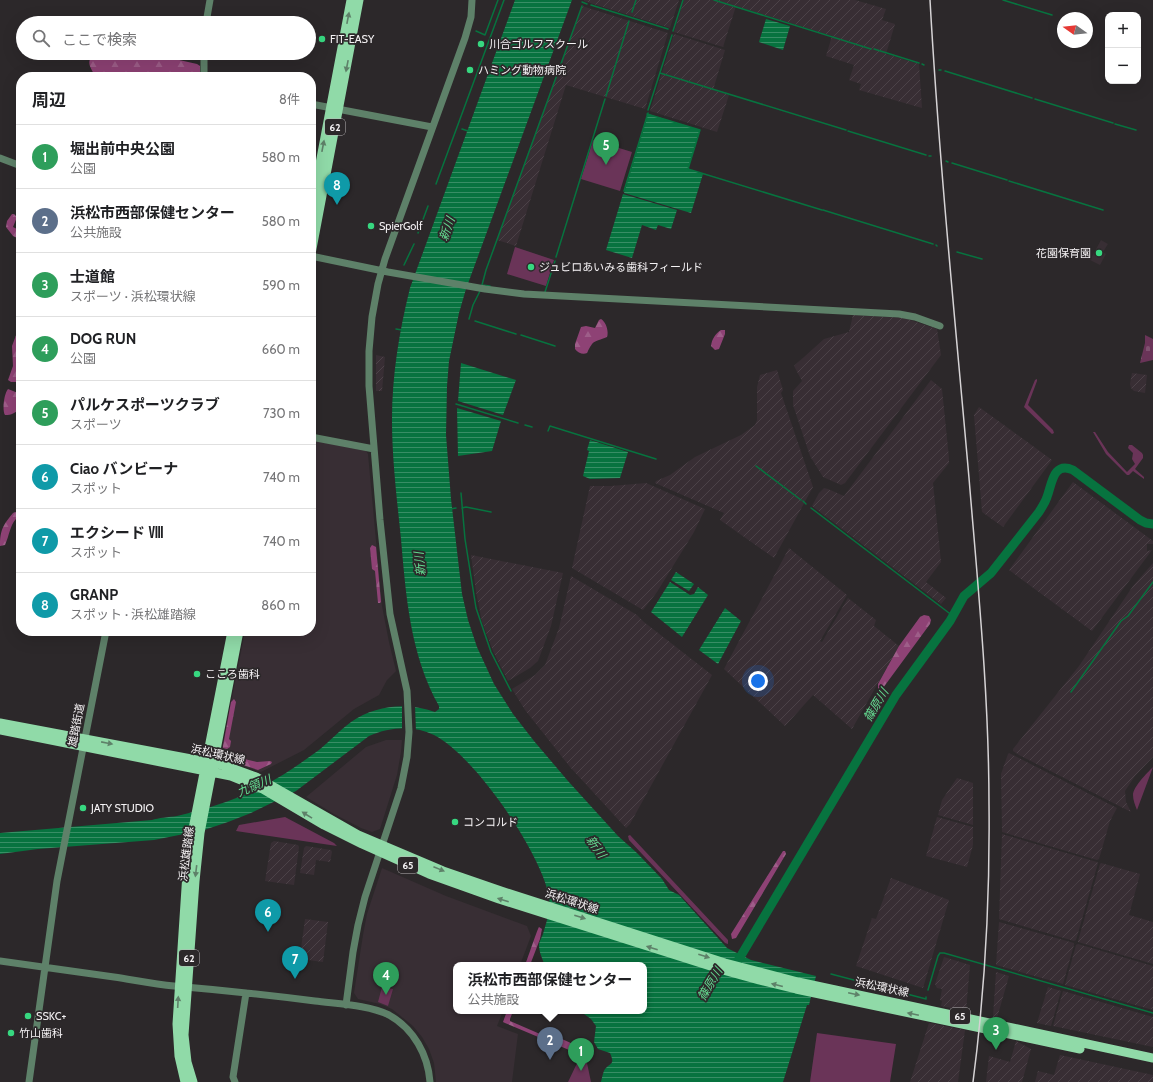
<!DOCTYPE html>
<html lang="ja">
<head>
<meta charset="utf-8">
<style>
  body { margin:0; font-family:Cabin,"Noto Sans JP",sans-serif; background:#f2f2f2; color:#202124 }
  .controls { position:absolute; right:12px; top:12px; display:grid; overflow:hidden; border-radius:8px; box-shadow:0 4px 16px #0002 }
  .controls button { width:36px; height:36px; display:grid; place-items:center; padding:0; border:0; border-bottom:1px solid #e0e0e0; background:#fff; color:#202124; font:20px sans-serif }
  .compass { position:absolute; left:1057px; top:12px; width:36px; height:36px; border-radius:50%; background:#fff; box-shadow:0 4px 16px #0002; rotate:285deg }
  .you { position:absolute; left:758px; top:681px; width:14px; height:14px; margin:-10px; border:3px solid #fff; border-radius:50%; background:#1a73e8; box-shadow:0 0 0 6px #1a73e833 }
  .badge { display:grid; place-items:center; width:26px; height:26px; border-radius:50%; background:#2563eb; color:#fff; font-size:13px; font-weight:700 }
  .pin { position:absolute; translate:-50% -33px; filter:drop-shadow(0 1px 2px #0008) }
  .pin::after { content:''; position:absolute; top:21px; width:14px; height:12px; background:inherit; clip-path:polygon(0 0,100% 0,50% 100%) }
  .popup { position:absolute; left:453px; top:962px; width:194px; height:52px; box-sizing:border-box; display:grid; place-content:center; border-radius:8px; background:#fff; filter:drop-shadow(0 1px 3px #0005); font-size:13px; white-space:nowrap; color:#757577 }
  .popup b { font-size:15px; color:#202124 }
  .popup::after { content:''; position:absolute; left:50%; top:100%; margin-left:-8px; border:8px solid transparent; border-top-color:#fff }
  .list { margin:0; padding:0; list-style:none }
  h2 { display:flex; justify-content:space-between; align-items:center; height:52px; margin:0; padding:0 16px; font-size:17px }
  h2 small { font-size:13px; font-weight:400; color:#757577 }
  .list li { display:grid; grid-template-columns:26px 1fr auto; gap:12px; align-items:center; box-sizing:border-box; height:64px; padding:0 16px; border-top:1px solid #e0e0e0 }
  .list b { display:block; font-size:15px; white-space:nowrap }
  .list p { margin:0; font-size:13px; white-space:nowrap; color:#757577 }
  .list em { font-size:13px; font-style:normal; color:#757577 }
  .icon { flex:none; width:22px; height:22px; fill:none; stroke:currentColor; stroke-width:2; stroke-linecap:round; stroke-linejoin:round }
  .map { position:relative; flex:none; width:1153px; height:1082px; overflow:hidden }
  .search { position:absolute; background:#fff; box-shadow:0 4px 16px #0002; left:16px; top:16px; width:300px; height:44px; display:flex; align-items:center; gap:10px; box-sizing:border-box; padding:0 14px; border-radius:22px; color:#757577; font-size:15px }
  .panel { position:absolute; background:#fff; box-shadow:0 4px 16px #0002; left:16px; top:72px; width:300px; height:564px; border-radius:16px }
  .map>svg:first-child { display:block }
  .built { fill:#382e34 }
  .industrial { fill:url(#industrial-furrows) }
  .green { fill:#6a3458 }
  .forest { fill:url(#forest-firs) }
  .cemetery { fill:url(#cemetery-stones) }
  .water { fill:url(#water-rules) }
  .pier { fill:#2c282a }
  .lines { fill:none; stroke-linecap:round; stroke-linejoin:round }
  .stream { stroke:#07733f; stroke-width:1.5 }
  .river { stroke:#07733f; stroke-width:9 }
  .minor { stroke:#5e8169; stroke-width:7 }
  .major { stroke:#90daa8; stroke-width:9 }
  .rail { stroke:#d6d3d5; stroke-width:1.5 }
  .oneway { fill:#5e8169 }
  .poi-dot { fill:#37d880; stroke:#2c282a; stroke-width:1.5 }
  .labels { text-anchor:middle; stroke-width:3.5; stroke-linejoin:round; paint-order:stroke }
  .shield { fill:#2c282a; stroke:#b9b6b8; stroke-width:1 }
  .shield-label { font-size:10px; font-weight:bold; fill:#f6f3f5 }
  .poi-label { font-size:11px; fill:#f6f3f5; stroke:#2c282a; text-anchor:start }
  .street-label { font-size:11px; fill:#f6f3f5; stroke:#2c282a }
  .water-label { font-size:12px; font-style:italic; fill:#64db91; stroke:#2c282a }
</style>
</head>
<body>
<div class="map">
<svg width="1153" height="1082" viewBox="0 0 1153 1082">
  <defs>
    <pattern id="industrial-furrows" width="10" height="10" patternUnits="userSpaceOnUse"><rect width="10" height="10" fill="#382e34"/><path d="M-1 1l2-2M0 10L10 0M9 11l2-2" fill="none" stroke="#4c4248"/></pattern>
    <pattern id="forest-firs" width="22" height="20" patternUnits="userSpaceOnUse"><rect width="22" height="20" fill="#8e4275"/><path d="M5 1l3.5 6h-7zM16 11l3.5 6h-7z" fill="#9e5e89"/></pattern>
    <pattern id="cemetery-stones" width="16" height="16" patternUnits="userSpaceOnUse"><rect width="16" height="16" fill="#6a3458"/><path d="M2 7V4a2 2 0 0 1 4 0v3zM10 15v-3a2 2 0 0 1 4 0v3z" fill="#805271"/></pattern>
    <pattern id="water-rules" width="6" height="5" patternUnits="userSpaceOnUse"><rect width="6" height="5" fill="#07733f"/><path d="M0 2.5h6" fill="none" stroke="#388e65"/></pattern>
  </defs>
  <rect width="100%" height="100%" fill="#2c282a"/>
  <path class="built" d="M 1101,240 L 1108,244 L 1103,252 L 1106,254 L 1100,265 L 1090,260 Z
    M 311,440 L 366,451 L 368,454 L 382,606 L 389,642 L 396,671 L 387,680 L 379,695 L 354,709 L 304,750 L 261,772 L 225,760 L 221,754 L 245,631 L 311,631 Z
    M 386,740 L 402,740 L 401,752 L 397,775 L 380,829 L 372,832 L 361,828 L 334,814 L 306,797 L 366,747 Z
    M 382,868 L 446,896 L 527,926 L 531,936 L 520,965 L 456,965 L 456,1011 L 503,1011 L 497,1026 L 518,1034 L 512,1082 L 436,1082 L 434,1063 L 429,1049 L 422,1037 L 413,1026 L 392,1009 L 380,1004 L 358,999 L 354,993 L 363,935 L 367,914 Z"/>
  <path class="industrial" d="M 584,0 L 679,0 L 670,28 L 584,1 Z
    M 684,0 L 855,0 L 886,9 L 882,20 L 895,24 L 886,54 L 919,64 L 922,108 L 859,90 L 861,84 L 849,80 L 854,65 L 826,56 L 832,36 L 736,6 L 723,47 L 674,32 Z
    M 582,6 L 668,33 L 645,109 L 566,85 L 516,246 L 497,240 Z
    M 674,34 L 725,50 L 713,90 L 729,95 L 717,132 L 650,111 Z
    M 853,315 L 904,318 L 937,329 L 941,355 L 845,483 L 841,485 L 823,477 L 810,456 L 793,405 L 793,391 L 802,381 L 794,366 L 824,339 L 849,332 Z
    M 376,355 L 385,357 L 382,391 L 376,391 Z
    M 777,370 L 783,390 L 781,393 L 813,487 L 774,558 L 720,520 L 724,513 L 655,483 L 656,481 L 670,475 L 695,457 L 741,435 L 755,425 L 757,420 L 757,387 L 760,375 Z
    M 1132,373 L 1147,375 L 1145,393 L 1134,391 L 1131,388 L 1130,384 Z
    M 931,380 L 942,389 L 949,458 L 949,463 L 933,483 L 941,562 L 926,582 L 946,598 L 941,604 L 812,506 L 819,493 L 824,488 L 828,489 L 844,496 Z
    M 979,407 L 1052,460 L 1003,527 L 982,512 L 974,415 Z
    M 1073,482 L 1153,541 L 1153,544 L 1147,544 L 1147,551 L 1152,550 L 1092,631 L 1009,570 Z
    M 646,483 L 705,509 L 694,532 L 657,592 L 643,610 L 572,568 L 590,486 L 611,486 Z
    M 789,548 L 847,595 L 820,641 L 822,642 L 848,598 L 876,620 L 874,626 L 899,646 L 852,729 L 813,695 L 785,726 L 724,669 Z
    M 471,555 L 563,573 L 551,626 L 538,661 L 530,668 L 508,681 L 493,651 L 482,622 L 476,592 Z
    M 1153,563 L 1153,757 L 1135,776 L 1125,791 L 1126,802 L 1131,812 L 1019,755 L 1013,751 L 1013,749 L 1079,666 L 1133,586 Z
    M 571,576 L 637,615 L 644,622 L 712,675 L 630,824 L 626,828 L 570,767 L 525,710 L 512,689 L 535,675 L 545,665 L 559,628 Z
    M 1009,753 L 1117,808 L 1110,821 L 1099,859 L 1097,860 L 1002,832 L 1001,774 L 1008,754 Z
    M 957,778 L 973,783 L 973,825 L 938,815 L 942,800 Z
    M 937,817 L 973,827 L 973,845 L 967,867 L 926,856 Z
    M 1002,834 L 1097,862 L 1098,863 L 1076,940 L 1074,941 L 999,919 Z
    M 274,841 L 298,845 L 299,847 L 294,885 L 265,881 L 271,843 Z
    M 306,846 L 331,850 L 332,852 L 330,862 L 316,860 L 314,875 L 300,873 L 304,848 Z
    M 1101,863 L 1140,874 L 1129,915 L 1153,922 L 1153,964 L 1078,942 L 1078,941 L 1100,864 Z
    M 891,878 L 949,900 L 923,988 L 856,966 L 872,918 L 876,919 Z
    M 305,919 L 328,922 L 323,962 L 293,958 L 293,955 L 300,956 Z
    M 999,922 L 1074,943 L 1074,945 L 1063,984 L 996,965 Z
    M 1078,944 L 1153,966 L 1153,1010 L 1065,985 L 1076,945 Z
    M 944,957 L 970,965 L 966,1011 L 941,1006 L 942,1001 L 940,1000 L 942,989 L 937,988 L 935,984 Z
    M 996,972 L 1009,976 L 997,1018 L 993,1017 Z
    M 1048,987 L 1061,991 L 1051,1026 L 1037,1023 Z
    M 1063,991 L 1153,1017 L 1153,1047 L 1053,1026 Z
    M 929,1023 L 965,1030 L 958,1082 L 910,1082 Z
    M 1016,1041 L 1031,1049 L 1022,1082 L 986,1082 L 989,1056 L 1010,1062 Z
    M 1060,1055 L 1153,1075 L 1153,1082 L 1035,1082 L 1038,1071 L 1054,1075 Z"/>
  <path class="green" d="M 593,140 L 632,152 L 620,191 L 581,179 Z
    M 515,247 L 554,260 L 546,286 L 507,274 Z
    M 1037,379 L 1037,381 L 1028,405 L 1053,430 L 1054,433 L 1052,434 L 1024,407 L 1035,380 Z
    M 1093,432 L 1095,432 L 1108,452 L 1127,472 L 1135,464 L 1132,459 L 1133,453 L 1128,448 L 1129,445 L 1132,445 L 1142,453 L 1143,455 L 1143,458 L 1135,469 L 1144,477 L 1144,479 L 1133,471 L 1129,475 L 1127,475 L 1106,454 Z
    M 1153,767 L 1137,810 C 1135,805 1133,800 1133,795 C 1133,787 1147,773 1153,767 Z
    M 285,817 L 334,843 L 337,846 L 236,831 L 239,825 Z
    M 630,835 L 728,940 L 728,944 L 725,943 L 629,840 L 628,836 Z
    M 382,987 L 393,989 L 388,1006 L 378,1002 Z
    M 817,1033 L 896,1044 L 890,1082 L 810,1082 Z
    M 580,1057 L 587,1063 L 591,1082 L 568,1082 Z"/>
  <path class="forest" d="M 102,53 L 148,53 L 197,64 L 200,66 L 200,77 L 184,77 L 168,74 L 145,77 L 95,77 C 92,68 85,64 93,54 L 99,57 Z
    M 12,214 L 14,214 L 17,217 L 13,227 L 21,231 L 21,240 L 13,236 L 6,227 L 7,221 Z
    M 601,319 C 606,322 609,331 607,337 C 593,343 594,339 587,353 C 583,355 578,353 575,349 L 575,344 L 581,327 L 586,326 L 595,328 L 599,320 Z
    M 21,322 L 21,382 L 11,382 L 8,380 L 13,366 L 12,346 Z
    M 721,330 L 725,330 L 725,334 L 719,349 L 715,350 L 711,346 C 712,339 715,334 721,330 Z
    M 8,389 L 18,393 L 21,396 C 19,407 19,415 5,415 C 2,410 4,394 8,389 Z
    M 15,512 L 20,514 L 20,516 C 10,521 10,535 5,545 L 0,546 C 0,530 3,525 13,513 Z
    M 372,545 L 376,547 L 381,602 L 380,603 L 378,603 L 375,571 L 372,569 L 370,548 Z
    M 924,615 L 929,616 L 931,620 L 930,624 L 883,688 L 878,689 L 878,684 L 899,646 L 920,617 Z
    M 234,699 L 236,702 L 229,739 L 231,741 L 230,747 L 227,749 L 223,748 L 223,746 L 231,702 Z
    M 236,757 L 257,762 L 270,761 L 272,762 L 271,764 L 258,770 L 237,763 L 235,762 Z
    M 783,851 L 785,851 L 786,854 L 736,938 L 732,939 L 731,934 Z
    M 539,927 L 542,929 L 540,939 L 530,965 L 525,965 C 528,958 537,930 539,927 Z
    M 507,1011 L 513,1011 L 510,1019 L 510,1021 L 540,1034 L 553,1035 L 573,1044 L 578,1049 L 586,1053 L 586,1055 L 585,1056 L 581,1055 L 505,1023 L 503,1022 Z"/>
  <path class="cemetery" d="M 1145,335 L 1153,339 L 1153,360 L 1140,363 L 1145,343 Z"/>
  <path class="water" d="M 515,0 L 572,0 L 466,289 L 459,313 L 449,361 L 447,386 L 446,435 L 451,499 L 462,594 L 468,620 L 477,647 L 494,684 L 513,714 L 534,741 L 568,781 L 618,836 L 637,853 L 662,879 L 669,890 L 679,895 L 727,948 L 751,960 L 816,976 L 809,1005 L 807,1005 L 783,1082 L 601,1082 C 602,1078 603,1072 605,1069 C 611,1062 615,1065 610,1053 L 598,1049 L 594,1042 L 596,1026 L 591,1019 L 584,1014 L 561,1011 L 644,1011 L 644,965 L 545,965 C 542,959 539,951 539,945 C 539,942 542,937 543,934 C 547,920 552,906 548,892 C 538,849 474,755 434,735 C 413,725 390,727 369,736 L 296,791 L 251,813 L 228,822 L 204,830 L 154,840 L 38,849 L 0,854 L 0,833 L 152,820 C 158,818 169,817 177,816 C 207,809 236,800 263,786 C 283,776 301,763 319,750 C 330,741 340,730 351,722 C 376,705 407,702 435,712 L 439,709 L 439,706 C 410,654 406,596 401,539 C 397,499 392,460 392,420 C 392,376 399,332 410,288 Z
    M 766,19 L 790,26 L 783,50 L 759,42 Z
    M 648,114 L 700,130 L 688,169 L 703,174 L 691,213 L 624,193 Z
    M 623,194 L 677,210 L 671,229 L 658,225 L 656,230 L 642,225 L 632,258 L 606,250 Z
    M 461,363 L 516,380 L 503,415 L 458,401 Z
    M 457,408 L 501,421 L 492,451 L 458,456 Z
    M 590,440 L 628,452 L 620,478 L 590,479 L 583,476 L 589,451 L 587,450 Z
    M 676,572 L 694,584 L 689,591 L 671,580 Z
    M 670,582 L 690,595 L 694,594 L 698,587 L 708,595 L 682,637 L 651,612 Z
    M 725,608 L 741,621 L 718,664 L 699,650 Z"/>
  <path class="pier" d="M 402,704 L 415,705 L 416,732 L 402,730 Z"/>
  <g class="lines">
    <path class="stream" d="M 714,0 L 871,49
      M 1003,0 L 1052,15
      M 582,2 L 587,4
      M 591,5 L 668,29
      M 632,12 L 636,0
      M 476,31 L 485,35 L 498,0
      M 673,31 L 683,0
      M 874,49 L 919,63
      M 922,64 L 924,65
      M 939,70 L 941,70
      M 945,71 L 1032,98
      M 660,73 L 846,130
      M 606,96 L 629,21
      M 1035,99 L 1113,123
      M 648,110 L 672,35
      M 647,114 L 700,130 L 688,169 L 822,210
      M 1115,124 L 1136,130
      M 462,129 L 468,131
      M 848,131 L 926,155
      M 929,156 L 931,156
      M 946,161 L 948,162
      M 952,163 L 1007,180
      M 1009,181 L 1103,210
      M 436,184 L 504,0
      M 624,191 L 648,113
      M 823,210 L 933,244
      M 418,233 L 428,206
      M 936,245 L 937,246
      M 957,252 L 982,259
      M 556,257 L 605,99
      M 404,265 L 414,244
      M 490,286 L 482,285 L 486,270 L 582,6
      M 545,292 L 555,261
      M 469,319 L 473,305 L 480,291
      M 475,321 L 516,334
      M 396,329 L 402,330
      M 521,335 L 555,346
      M 456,404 L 518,423
      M 525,425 L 532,427
      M 548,431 L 550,426 L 656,459
      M 756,466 L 801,500
      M 461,493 L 465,539 L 476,608 L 491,652 L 511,691
      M 803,501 L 806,504
      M 462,508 L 466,507 L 491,512
      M 811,508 L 953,616
      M 450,509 L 456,508
      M 1071,692 L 1121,621 L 1128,616 L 1153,582
      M 831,974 L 926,999 L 926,997
      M 928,990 L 938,956 L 940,953 L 944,953 L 1153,1013"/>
    <path class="river" d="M 736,964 L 896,695 L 950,621 L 964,596 L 991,573 L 1039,512 C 1042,507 1045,503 1047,497 C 1052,484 1053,461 1073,470 L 1140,520 L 1146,523 L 1153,524"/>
    <path class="minor" d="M 206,23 L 210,0
      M 204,53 L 204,77
      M 311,104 L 432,127
      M 0,158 L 21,166
      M 311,256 L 388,272 L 485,289 L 524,294 L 899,314 L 915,317 L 940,326
      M 311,437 L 374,449
      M 0,961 C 38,966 76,972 114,977 C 134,980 154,984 174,986 C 221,990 268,995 315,1001 C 338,1004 369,1005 389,1015 C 414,1029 428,1055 430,1082
      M 346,1005 L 353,952 L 358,925 L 365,897 L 401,788 L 407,757 L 409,732 L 407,691 L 390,614 L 380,520 L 369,386 L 369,351 L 372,317 L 378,284 L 385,259 L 465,38 L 471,17 L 472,0
      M 29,1082 L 57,881 L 106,631
      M 235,1082 L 233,1077 L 246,993"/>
    <path class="major" d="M 311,211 L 351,0
      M 311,254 L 359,0
      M 0,723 L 223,765 L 256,777 L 358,835 L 443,871 L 501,891 L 725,963 L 798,982 L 1153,1058
      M 0,730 L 231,776 L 263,789 L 324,825 L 362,844 L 429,874 L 499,899 L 723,970 L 759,980 L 796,989 L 1080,1049
      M 185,1082 L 179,1056 L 177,1024 L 187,873 L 192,834 L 232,631
      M 193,1082 L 187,1062 L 184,1035 L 195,881 L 200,833 L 239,631"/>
    <path class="rail" d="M 930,0 C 939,160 955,319 969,478 C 978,587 989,696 989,805 C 990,897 985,990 973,1082"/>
  </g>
  <defs><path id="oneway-solid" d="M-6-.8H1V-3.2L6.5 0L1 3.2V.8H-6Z"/></defs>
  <g class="oneway">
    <use href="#oneway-solid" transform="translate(348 18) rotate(-79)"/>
    <use href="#oneway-solid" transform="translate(347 66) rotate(101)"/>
    <use href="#oneway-solid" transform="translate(323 146) rotate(-79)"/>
    <use href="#oneway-solid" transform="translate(107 743) rotate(11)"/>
    <use href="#oneway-solid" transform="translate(307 815) rotate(-148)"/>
    <use href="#oneway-solid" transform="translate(439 869) rotate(22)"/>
    <use href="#oneway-solid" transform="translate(196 871) rotate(97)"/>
    <use href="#oneway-solid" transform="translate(503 900) rotate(-162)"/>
    <use href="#oneway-solid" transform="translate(580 917) rotate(18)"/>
    <use href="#oneway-solid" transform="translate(652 948) rotate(-162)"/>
    <use href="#oneway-solid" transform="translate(704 956) rotate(18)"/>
    <use href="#oneway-solid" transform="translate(777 985) rotate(-166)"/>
    <use href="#oneway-solid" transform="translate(854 994) rotate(12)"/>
    <use href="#oneway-solid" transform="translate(178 1002) rotate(-87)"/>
    <use href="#oneway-solid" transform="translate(913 1014) rotate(-168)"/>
  </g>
  <g class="poi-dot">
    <circle cx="322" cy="39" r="4"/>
    <circle cx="481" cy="44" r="4"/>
    <circle cx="470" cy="70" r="4"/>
    <circle cx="371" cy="226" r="4"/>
    <circle cx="1099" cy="253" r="4"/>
    <circle cx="531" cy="267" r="4"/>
    <circle cx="197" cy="674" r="4"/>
    <circle cx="83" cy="808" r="4"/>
    <circle cx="455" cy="822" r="4"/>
    <circle cx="28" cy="1016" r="4"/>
    <circle cx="11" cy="1033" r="4"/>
  </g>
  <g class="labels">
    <g class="shield">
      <rect x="325" y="119" width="20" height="16" rx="3"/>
      <rect x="398" y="857" width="20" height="16" rx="3"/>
      <rect x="179" y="950" width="20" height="16" rx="3"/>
      <rect x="950" y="1008" width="20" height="16" rx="3"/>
    </g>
    <g class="shield-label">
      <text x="335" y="131">62</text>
      <text x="408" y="869">65</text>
      <text x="189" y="962">62</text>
      <text x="960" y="1020">65</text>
    </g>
    <g class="poi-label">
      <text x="330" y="43">FIT-EASY</text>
      <text x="489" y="48">川合ゴルフスクール</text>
      <text x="478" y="74">ハミング動物病院</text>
      <text x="379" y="230">SpierGolf</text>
      <text x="1091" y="257" text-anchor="end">花園保育園</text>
      <text x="539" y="271">ジュビロあいみる歯科フィールド</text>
      <text x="205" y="678">こころ歯科</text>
      <text x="91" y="812">JATY STUDIO</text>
      <text x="463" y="826">コンコルド</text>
      <text x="36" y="1020">SSKC+</text>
      <text x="19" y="1037">竹山歯科</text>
    </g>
    <g class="street-label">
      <text transform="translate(76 725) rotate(-79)" y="4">雄踏街道</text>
      <text transform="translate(218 754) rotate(13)" y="4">浜松環状線</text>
      <text transform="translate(186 854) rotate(-83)" y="4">浜松雄踏線</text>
      <text transform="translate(572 901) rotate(18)" y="4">浜松環状線</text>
      <text transform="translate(882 987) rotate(12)" y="4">浜松環状線</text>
    </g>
    <g class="water-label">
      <text transform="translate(447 229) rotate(-70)" y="4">新川</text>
      <text transform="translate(420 564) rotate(-96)" y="4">新川</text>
      <text transform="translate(876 705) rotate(-59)" y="4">篠原川</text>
      <text transform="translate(254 786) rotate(-23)" y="4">九領川</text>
      <text transform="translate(596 847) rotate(55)" y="4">新川</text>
      <text transform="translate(710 984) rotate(-59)" y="4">篠原川</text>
    </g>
  </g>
</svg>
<div class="controls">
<button>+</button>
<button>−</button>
</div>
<svg class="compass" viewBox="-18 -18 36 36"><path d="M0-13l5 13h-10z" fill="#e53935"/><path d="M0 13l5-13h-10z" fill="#757577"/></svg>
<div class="you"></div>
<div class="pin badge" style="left:581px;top:1071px;background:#2e9e5b">1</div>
<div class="pin badge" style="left:550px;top:1060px;background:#5c6f8a">2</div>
<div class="popup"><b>浜松市西部保健センター</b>公共施設</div>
<div class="pin badge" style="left:996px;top:1050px;background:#2e9e5b">3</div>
<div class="pin badge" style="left:386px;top:995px;background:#2e9e5b">4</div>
<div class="pin badge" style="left:606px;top:165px;background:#2e9e5b">5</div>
<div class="pin badge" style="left:268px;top:932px;background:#0f9aa8">6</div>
<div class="pin badge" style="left:295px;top:979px;background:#0f9aa8">7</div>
<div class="pin badge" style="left:337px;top:205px;background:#0f9aa8">8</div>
<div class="search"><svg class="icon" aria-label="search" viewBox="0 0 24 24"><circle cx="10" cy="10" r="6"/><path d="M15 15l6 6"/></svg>ここで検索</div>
<section class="panel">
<h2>周辺<small>8件</small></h2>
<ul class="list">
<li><span class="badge" style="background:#2e9e5b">1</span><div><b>堀出前中央公園</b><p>公園</p></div><em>580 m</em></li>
<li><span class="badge" style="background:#5c6f8a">2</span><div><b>浜松市西部保健センター</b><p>公共施設</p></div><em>580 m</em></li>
<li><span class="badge" style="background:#2e9e5b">3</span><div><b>士道館</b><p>スポーツ · 浜松環状線</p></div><em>590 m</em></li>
<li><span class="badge" style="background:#2e9e5b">4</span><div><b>DOG RUN</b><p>公園</p></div><em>660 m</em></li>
<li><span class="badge" style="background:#2e9e5b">5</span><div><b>パルケスポーツクラブ</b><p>スポーツ</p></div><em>730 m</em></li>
<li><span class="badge" style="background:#0f9aa8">6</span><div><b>Ciao バンビーナ</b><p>スポット</p></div><em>740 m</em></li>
<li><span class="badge" style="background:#0f9aa8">7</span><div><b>エクシード Ⅷ</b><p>スポット</p></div><em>740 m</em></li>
<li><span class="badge" style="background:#0f9aa8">8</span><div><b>GRANP</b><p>スポット · 浜松雄踏線</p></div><em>860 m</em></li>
</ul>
</section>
</div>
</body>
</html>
